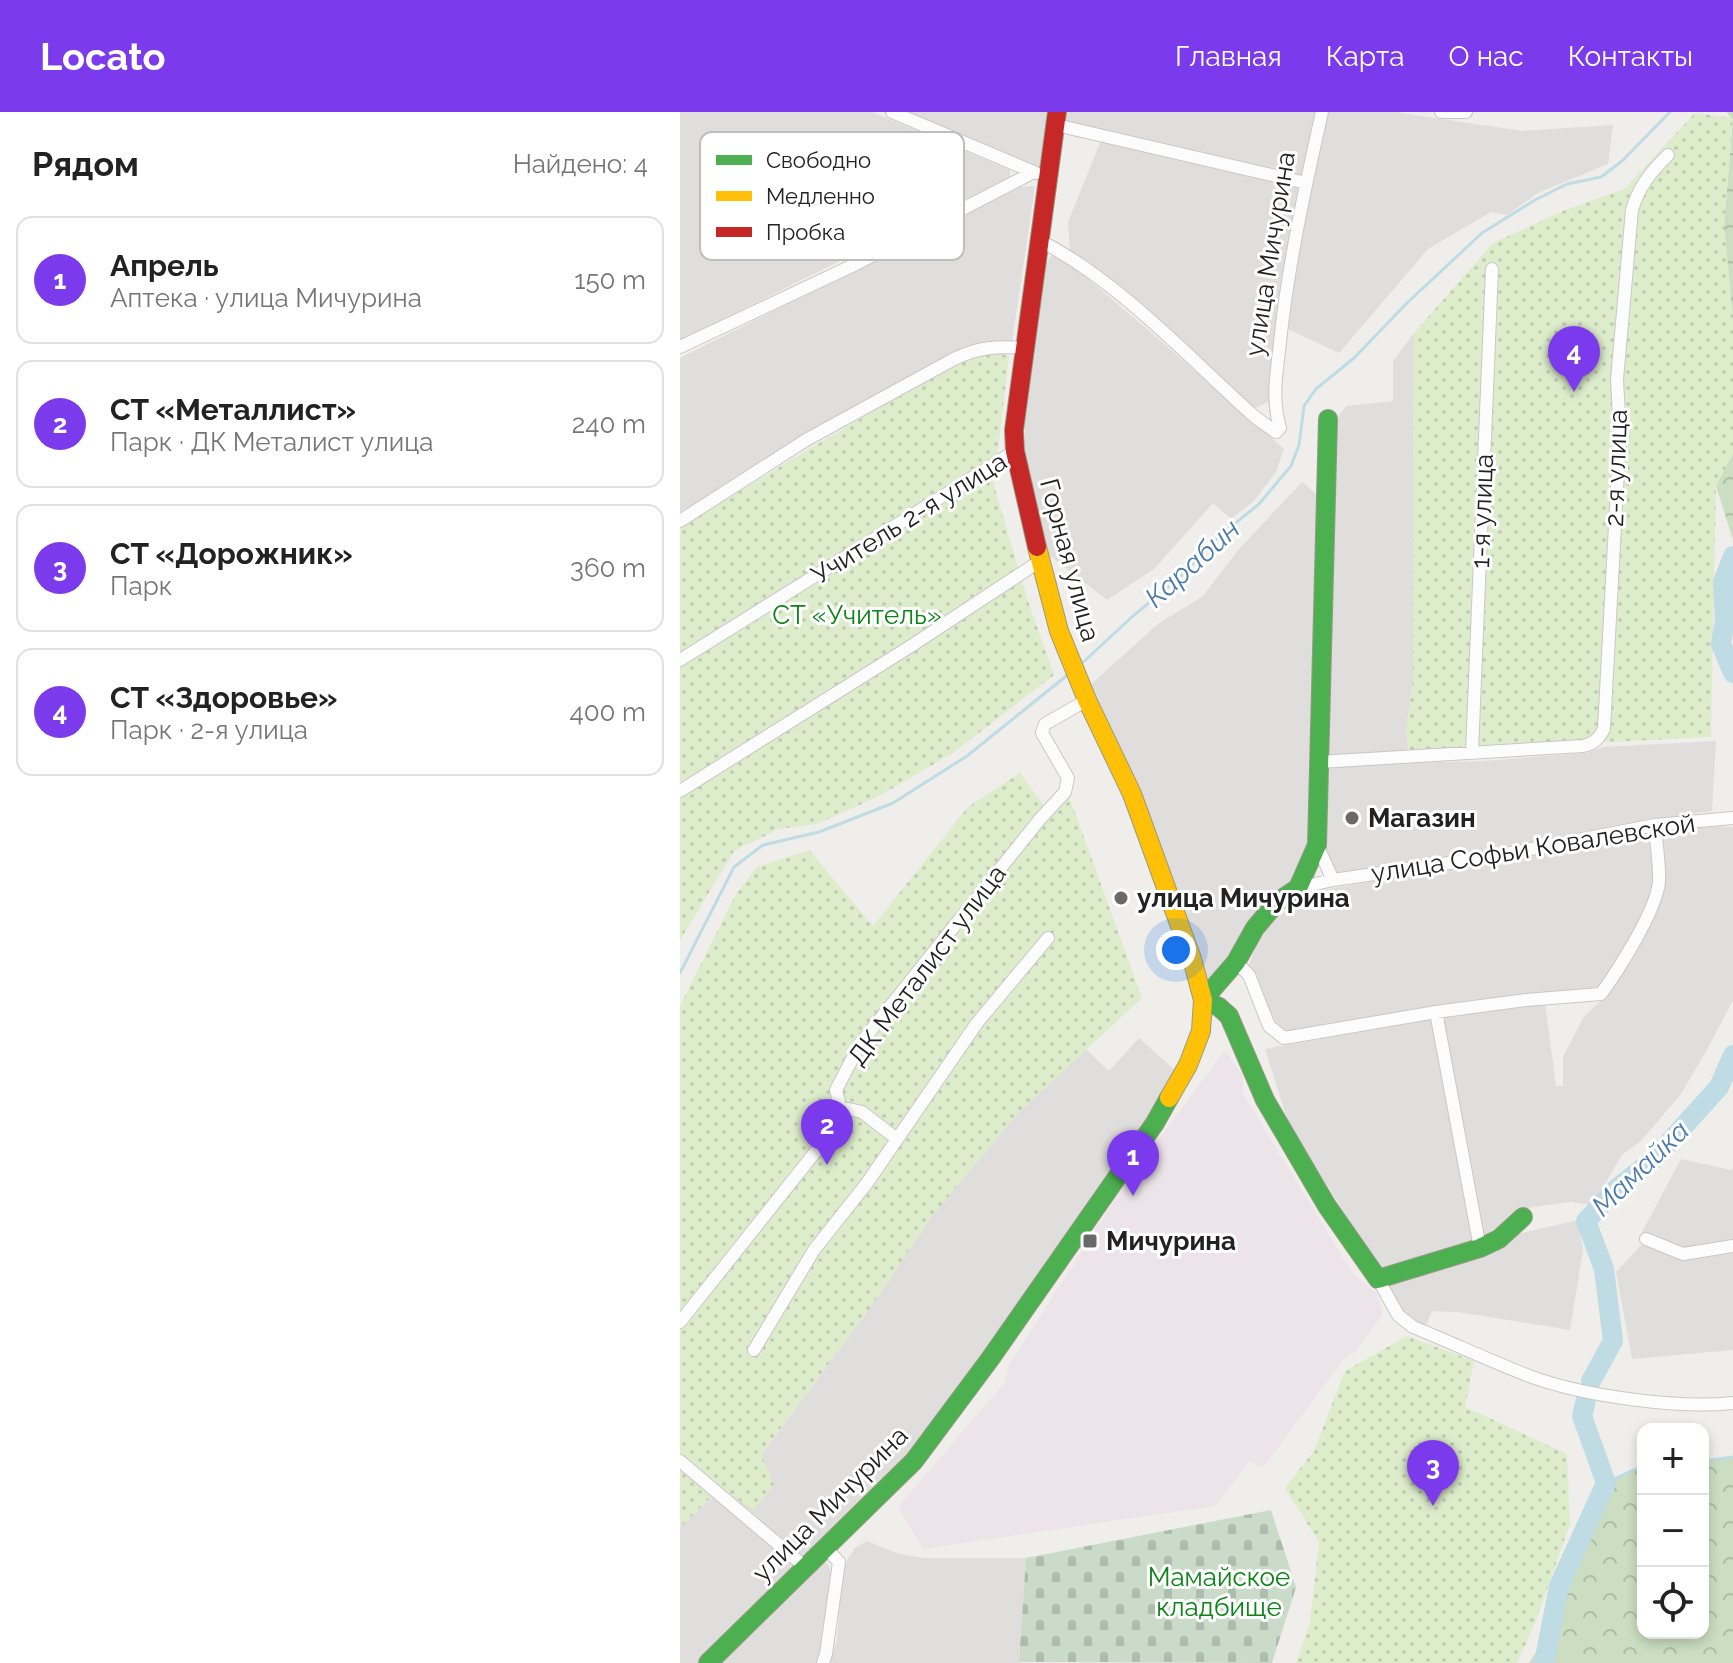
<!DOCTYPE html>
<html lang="ru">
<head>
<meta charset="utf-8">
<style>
  body { margin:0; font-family:Raleway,sans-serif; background:#f6f6f6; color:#222 }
  .controls { position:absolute; right:24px; bottom:24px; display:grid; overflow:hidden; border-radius:16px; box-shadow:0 4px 12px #0003 }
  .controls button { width:72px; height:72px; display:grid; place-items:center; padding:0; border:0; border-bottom:2px solid #e0e0e0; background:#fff; color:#222; font:40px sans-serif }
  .you { position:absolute; left:496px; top:838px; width:28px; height:28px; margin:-20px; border:6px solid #fff; border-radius:50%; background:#1a73e8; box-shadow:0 0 0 12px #1a73e833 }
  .badge { display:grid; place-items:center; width:52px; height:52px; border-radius:50%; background:#7c3aed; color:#fff; font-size:26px; font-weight:700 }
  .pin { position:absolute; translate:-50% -66px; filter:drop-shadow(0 2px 4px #0008) }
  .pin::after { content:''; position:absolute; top:42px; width:28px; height:24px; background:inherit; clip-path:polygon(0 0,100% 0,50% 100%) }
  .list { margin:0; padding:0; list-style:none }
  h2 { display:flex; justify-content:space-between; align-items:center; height:104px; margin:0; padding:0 32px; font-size:34px }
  h2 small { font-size:26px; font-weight:400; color:#767676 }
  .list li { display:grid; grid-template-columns:52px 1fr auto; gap:24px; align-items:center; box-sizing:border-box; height:128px; margin:0 16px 16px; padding:0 16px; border:2px solid #e0e0e0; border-radius:16px }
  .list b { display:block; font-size:30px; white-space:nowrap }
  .list p { margin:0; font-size:26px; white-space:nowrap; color:#767676 }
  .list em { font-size:26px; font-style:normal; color:#767676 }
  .icon { flex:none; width:44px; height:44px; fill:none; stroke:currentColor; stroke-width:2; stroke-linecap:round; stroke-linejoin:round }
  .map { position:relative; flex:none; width:1053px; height:1551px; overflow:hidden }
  header { display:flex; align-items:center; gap:48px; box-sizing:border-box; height:112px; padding:0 40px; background:#7c3aed; color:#fff }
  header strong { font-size:38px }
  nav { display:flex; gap:44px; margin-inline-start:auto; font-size:28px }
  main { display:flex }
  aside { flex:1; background:#fff }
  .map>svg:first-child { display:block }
  .residential { fill:#dfdedc }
  .industrial { fill:#ede4e9 }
  .forest { fill:url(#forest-crowns) }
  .cemetery { fill:url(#cemetery-stones) }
  .garden { fill:url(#garden-dots) }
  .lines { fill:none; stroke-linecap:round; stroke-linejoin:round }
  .stream { stroke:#bfdbe3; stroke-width:3 }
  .river { stroke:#bfdbe3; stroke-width:20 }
  .street-casing { stroke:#c9c8c7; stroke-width:14 }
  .fast-casing { stroke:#999a82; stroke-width:20 }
  .slow-casing { stroke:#999a82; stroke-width:20 }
  .jam-casing { stroke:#999a82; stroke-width:20 }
  .street { stroke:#fdfcfc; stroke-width:12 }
  .fast { stroke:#4caf50; stroke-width:18 }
  .slow { stroke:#ffc107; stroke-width:18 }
  .jam { stroke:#c62828; stroke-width:18 }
  .poi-dot { fill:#6a6968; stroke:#fff; stroke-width:3 }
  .labels { text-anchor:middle; stroke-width:6; stroke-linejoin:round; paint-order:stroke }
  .street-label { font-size:26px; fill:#222; stroke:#fff }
  .park-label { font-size:26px; fill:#0c8416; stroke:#fff }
  .poi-label { font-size:26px; font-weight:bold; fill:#222; stroke:#fff; text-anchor:start }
  .water-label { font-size:28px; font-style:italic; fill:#4a7aab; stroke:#fff }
  .key { fill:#fff; stroke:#bdbdbd; stroke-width:2 }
  .key-label { font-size:22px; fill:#222 }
</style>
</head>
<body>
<header>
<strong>Locato</strong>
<nav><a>Главная</a><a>Карта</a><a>О нас</a><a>Контакты</a></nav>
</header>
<main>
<aside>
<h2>Рядом<small>Найдено: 4</small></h2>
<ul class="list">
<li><span class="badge">1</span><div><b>Апрель</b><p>Аптека · улица Мичурина</p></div><em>150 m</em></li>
<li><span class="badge">2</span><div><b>СТ «Металлист»</b><p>Парк · ДК Металист улица</p></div><em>240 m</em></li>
<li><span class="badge">3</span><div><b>СТ «Дорожник»</b><p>Парк</p></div><em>360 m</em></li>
<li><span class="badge">4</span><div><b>СТ «Здоровье»</b><p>Парк · 2-я улица</p></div><em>400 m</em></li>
</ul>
</aside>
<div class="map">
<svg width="1053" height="1551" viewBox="0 0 1053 1551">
  <defs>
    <pattern id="forest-crowns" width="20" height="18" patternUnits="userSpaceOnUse" patternTransform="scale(2)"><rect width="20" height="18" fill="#cbdec1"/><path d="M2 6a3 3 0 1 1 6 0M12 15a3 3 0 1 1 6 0" fill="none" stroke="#aebea6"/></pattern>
    <pattern id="cemetery-stones" width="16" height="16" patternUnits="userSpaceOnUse" patternTransform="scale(2)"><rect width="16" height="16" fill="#cadbca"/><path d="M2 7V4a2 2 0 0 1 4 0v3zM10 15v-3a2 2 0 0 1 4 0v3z" fill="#adbcad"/></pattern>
    <pattern id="garden-dots" width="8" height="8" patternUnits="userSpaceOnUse" patternTransform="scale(2)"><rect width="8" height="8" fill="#ddeccb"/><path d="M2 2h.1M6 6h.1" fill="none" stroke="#bdcaae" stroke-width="1.8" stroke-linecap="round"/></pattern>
  </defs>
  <rect width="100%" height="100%" fill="#f0eeeb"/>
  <path class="residential" d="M 0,0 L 192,0 L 330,58 L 330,65 L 0,228 Z
    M 224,0 L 368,0 L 362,55 L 352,56 Z
    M 383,0 L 640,0 L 624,68 L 391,12 L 382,5 Z
    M 649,0 L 715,0 L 842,19 L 933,13 L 928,52 L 858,81 L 827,103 L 811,100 L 748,137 L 659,241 L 608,217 L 612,174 L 631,72 Z
    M 422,26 L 617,72 L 621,79 L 592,288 L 573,297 L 390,139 L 388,110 Z
    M 355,74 L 332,230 L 308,230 L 280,238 L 0,404 L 0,246 L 339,75 Z
    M 375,142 L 382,145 L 467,217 L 604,337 L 596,360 L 574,389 L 551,407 L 533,391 L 474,457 L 427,488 L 369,443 L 350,378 L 345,339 L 345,295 L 365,155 L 370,145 Z
    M 734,221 L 733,570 L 726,617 L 729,640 L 653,646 L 647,642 L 654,311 L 666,294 L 713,289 L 713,249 Z
    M 622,370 L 644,388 L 629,735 L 619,762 L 530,874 L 521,866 L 408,575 L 479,511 L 522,485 L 559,437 Z
    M 1036,629 L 1032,699 L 962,709 L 850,733 L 654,762 L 647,739 L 644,653 L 803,649 L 906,641 L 923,635 Z
    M 1024,714 L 1053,715 L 1053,888 L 1029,934 L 1001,982 L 961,1029 L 942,1043 L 912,1093 L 891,1090 L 852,1095 L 843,1099 L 817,1120 L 802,1125 L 763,904 L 865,891 L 876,974 L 883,974 L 883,945 L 903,906 L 922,887 L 968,811 L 981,724 Z
    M 971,721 L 975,773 L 935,857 L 919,875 L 817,887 L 607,923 L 599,916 L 568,856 L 581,819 L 600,803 L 637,779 Z
    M 753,907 L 795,1132 L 702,1162 L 608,1010 L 585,937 Z
    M 459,926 L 495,958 L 482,992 L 247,1325 L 25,1551 L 0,1551 L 0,1416 L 41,1376 L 74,1397 L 81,1343 L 193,1192 L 251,1105 L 338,1001 L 405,936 L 429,959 Z
    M 1001,1047 L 1051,1058 L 1053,1055 L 1053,1129 L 1005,1135 L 962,1120 Z
    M 898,1108 L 903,1139 L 890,1218 L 778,1200 L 752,1199 L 745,1216 L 729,1208 L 708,1175 L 714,1165 L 796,1147 L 818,1134 L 825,1125 Z
    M 963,1131 L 1004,1149 L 1053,1138 L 1053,1238 L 952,1247 L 936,1160 Z
    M 187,1429 L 219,1442 L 243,1446 L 346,1446 L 339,1551 L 150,1551 L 157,1528 L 162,1465 L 168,1446 L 175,1436 Z
    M 140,1448 L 148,1452 L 151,1459 L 144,1526 L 138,1551 L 37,1551 Z"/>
  <path class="industrial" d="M 545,938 L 563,964 L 563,982 L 674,1163 L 696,1180 L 703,1202 L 676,1239 L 663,1248 L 582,1357 L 570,1349 L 535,1394 L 243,1437 L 218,1395 L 324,1271 L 330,1251 L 441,1078 Z"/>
  <path class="forest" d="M 1046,0 L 1053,0 L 1053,225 L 1044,112 L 1053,7 Z
    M 1053,341 L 1053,428 L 1036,374 Z
    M 1053,1345 L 1053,1551 L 849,1551 L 858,1537 L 928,1371 L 953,1358 L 963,1357 L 963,1521 L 1023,1521 L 1023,1349 Z"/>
  <path class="cemetery" d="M 591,1398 L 616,1475 L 592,1551 L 339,1550 L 346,1446 Z"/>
  <path class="garden" d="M 1015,1 L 1053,6 L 1044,112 L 1053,204 L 1053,341 L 1036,374 L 1031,625 L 729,640 L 726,617 L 733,570 L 734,221 L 813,131 L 883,99 L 944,77 Z
    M 311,239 L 329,244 L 318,339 L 312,367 L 349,492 L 374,563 L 273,641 L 199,684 L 137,712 L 99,717 L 54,739 L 0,828 L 0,417 C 59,378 119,343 180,307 C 222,283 264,255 311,239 Z
    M 340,661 L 371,703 L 389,684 L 462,886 L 338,1001 L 251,1105 L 193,1192 L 81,1342 L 94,1373 L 74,1398 L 40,1376 L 0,1416 L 0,894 L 56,782 L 77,755 L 129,738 L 193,814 L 288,695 Z
    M 727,1224 L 794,1249 L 785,1295 L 887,1342 L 890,1412 L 855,1511 L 837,1551 L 616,1551 L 630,1511 L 639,1430 L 605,1376 L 634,1339 L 665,1259 Z"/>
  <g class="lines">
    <path class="stream" d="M 399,554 L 453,504 L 498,467 L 542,422 L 579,392 L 611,354 L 619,333 L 624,294 L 636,277 L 674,246 L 728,190 L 802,121 L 855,88 L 887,72 L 921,65 L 942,49 L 990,0
      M 0,861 L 54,755 L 83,733 L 139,720 L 213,691 L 287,644 L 390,561
      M 1023,1349 L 1053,1345
      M 926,1371 L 953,1358 L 963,1357"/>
    <path class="river" d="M 1053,444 L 1043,470 L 1045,508 L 1041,532 L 1053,561
      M 911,1269 L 933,1229 L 924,1157 L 906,1109 L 936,1077 L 974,1047 L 1039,975 L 1053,943
      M 864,1551 L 879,1474 L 926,1371 L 902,1304 L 906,1288"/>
    <g class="street-casing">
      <path id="street" d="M 212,0 L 356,61
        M 761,0 L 786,0
        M 376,13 L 626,71
        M 359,128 C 440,170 507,244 575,305 L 596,320 L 600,316 C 591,285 597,261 600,230 C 608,153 625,76 642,0
        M 0,235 L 178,151 L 352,61
        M 0,409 L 126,328 L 274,247 C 299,235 317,234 344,236
        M 0,548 L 335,339
        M 792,640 L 812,157
        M 639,650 L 903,634 C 914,631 918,628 924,617 L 940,321 L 937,268 L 952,98 C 959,74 971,60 988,43
        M 0,679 L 231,534 L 360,449
        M 637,733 L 653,768
        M 618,776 L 653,768 L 810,745 L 975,713 L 1053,706
        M 556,850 L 569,863 L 589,914 L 604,926 L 756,900 L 846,888 L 921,882 C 939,857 976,799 979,770 C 980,752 976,732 975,713
        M 756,900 L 800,1136
        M 160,995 L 182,1000 L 217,1027
        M 966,1127 L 1003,1142 L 1053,1134
        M 698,1167 L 718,1203 L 733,1215 C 773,1231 812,1250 852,1265 C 904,1284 999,1297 1053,1291
        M 0,1210 L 156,1014 L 160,995 L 156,978 L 180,932 L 360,707 L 385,680 L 388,666 L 362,621 L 365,612 L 407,588
        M 74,1238 L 134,1138 L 187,1071 L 297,911 L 368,826
        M 0,1349 L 124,1454
        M 143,1551 L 146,1542 L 159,1450 L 145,1435"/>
    </g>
    <g class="fast-casing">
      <path id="fast" d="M 523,888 L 556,850 L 575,816 L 597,790 L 618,776 L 637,733 L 648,307
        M 523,888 L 539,895 L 549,904 L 585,988 L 647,1094 L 698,1167 L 800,1136 L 819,1127 L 843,1105
        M 28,1551 L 234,1349 L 310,1247 L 475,1011 L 489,986"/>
    </g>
    <g class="slow-casing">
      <path id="slow" d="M 357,435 L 379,519 L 407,588 L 452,682 L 512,847 L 523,888 L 521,919 L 508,953 L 489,986"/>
    </g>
    <g class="jam-casing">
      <path id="jam" d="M 357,435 L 335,339 L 334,318 L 377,0"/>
    </g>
    <use href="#street" class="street"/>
    <use href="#fast" class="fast"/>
    <use href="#slow" class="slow"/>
    <use href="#jam" class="jam"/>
  </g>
  <g class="poi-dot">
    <circle cx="672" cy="706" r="8"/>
    <circle cx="441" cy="786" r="8"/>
    <rect x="402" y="1121" width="16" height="16" rx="4"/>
  </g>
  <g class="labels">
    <g class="street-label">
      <text transform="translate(590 142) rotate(-81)" y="9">улица Мичурина</text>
      <text transform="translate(936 356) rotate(-88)" y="9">2-я улица</text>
      <text transform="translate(802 399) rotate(-88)" y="9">1-я улица</text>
      <text transform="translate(229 406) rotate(-32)" y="9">Учитель 2-я улица</text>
      <text transform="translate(390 448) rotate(75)" y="9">Горная улица</text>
      <text transform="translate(853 736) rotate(-9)" y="9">улица Софьи Ковалевской</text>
      <text transform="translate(247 853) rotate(-53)" y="9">ДК Металист улица</text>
      <text transform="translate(150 1392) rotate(-45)" y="9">улица Мичурина</text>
    </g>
    <g class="park-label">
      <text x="177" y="512">СТ «Учитель»</text>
      <text x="539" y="1474">Мамайское<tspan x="539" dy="30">кладбище</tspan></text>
    </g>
    <g class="poi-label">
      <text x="688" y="715">Магазин</text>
      <text x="457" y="795">улица Мичурина</text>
      <text x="426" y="1138">Мичурина</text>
    </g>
    <g class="water-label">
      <text transform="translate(512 451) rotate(-42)" y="10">Карабин</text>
      <text transform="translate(960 1056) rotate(-44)" y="10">Мамайка</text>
    </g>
  </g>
  <rect x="20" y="20" width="264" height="128" rx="12" class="key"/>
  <rect x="36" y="43" width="36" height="10" fill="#4caf50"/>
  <rect x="36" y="79" width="36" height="10" fill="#ffc107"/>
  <rect x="36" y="115" width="36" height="10" fill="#c62828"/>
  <g class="key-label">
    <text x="86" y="56">Свободно</text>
    <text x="86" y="92">Медленно</text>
    <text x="86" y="128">Пробка</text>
  </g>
</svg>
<div class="controls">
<button>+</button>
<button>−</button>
<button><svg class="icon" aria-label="locate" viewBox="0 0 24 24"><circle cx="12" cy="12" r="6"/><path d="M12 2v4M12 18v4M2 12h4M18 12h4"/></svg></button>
</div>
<div class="you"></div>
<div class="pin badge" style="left:453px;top:1084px">1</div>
<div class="pin badge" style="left:147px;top:1053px">2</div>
<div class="pin badge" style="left:753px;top:1394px">3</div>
<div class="pin badge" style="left:894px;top:280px">4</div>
</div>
</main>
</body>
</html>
